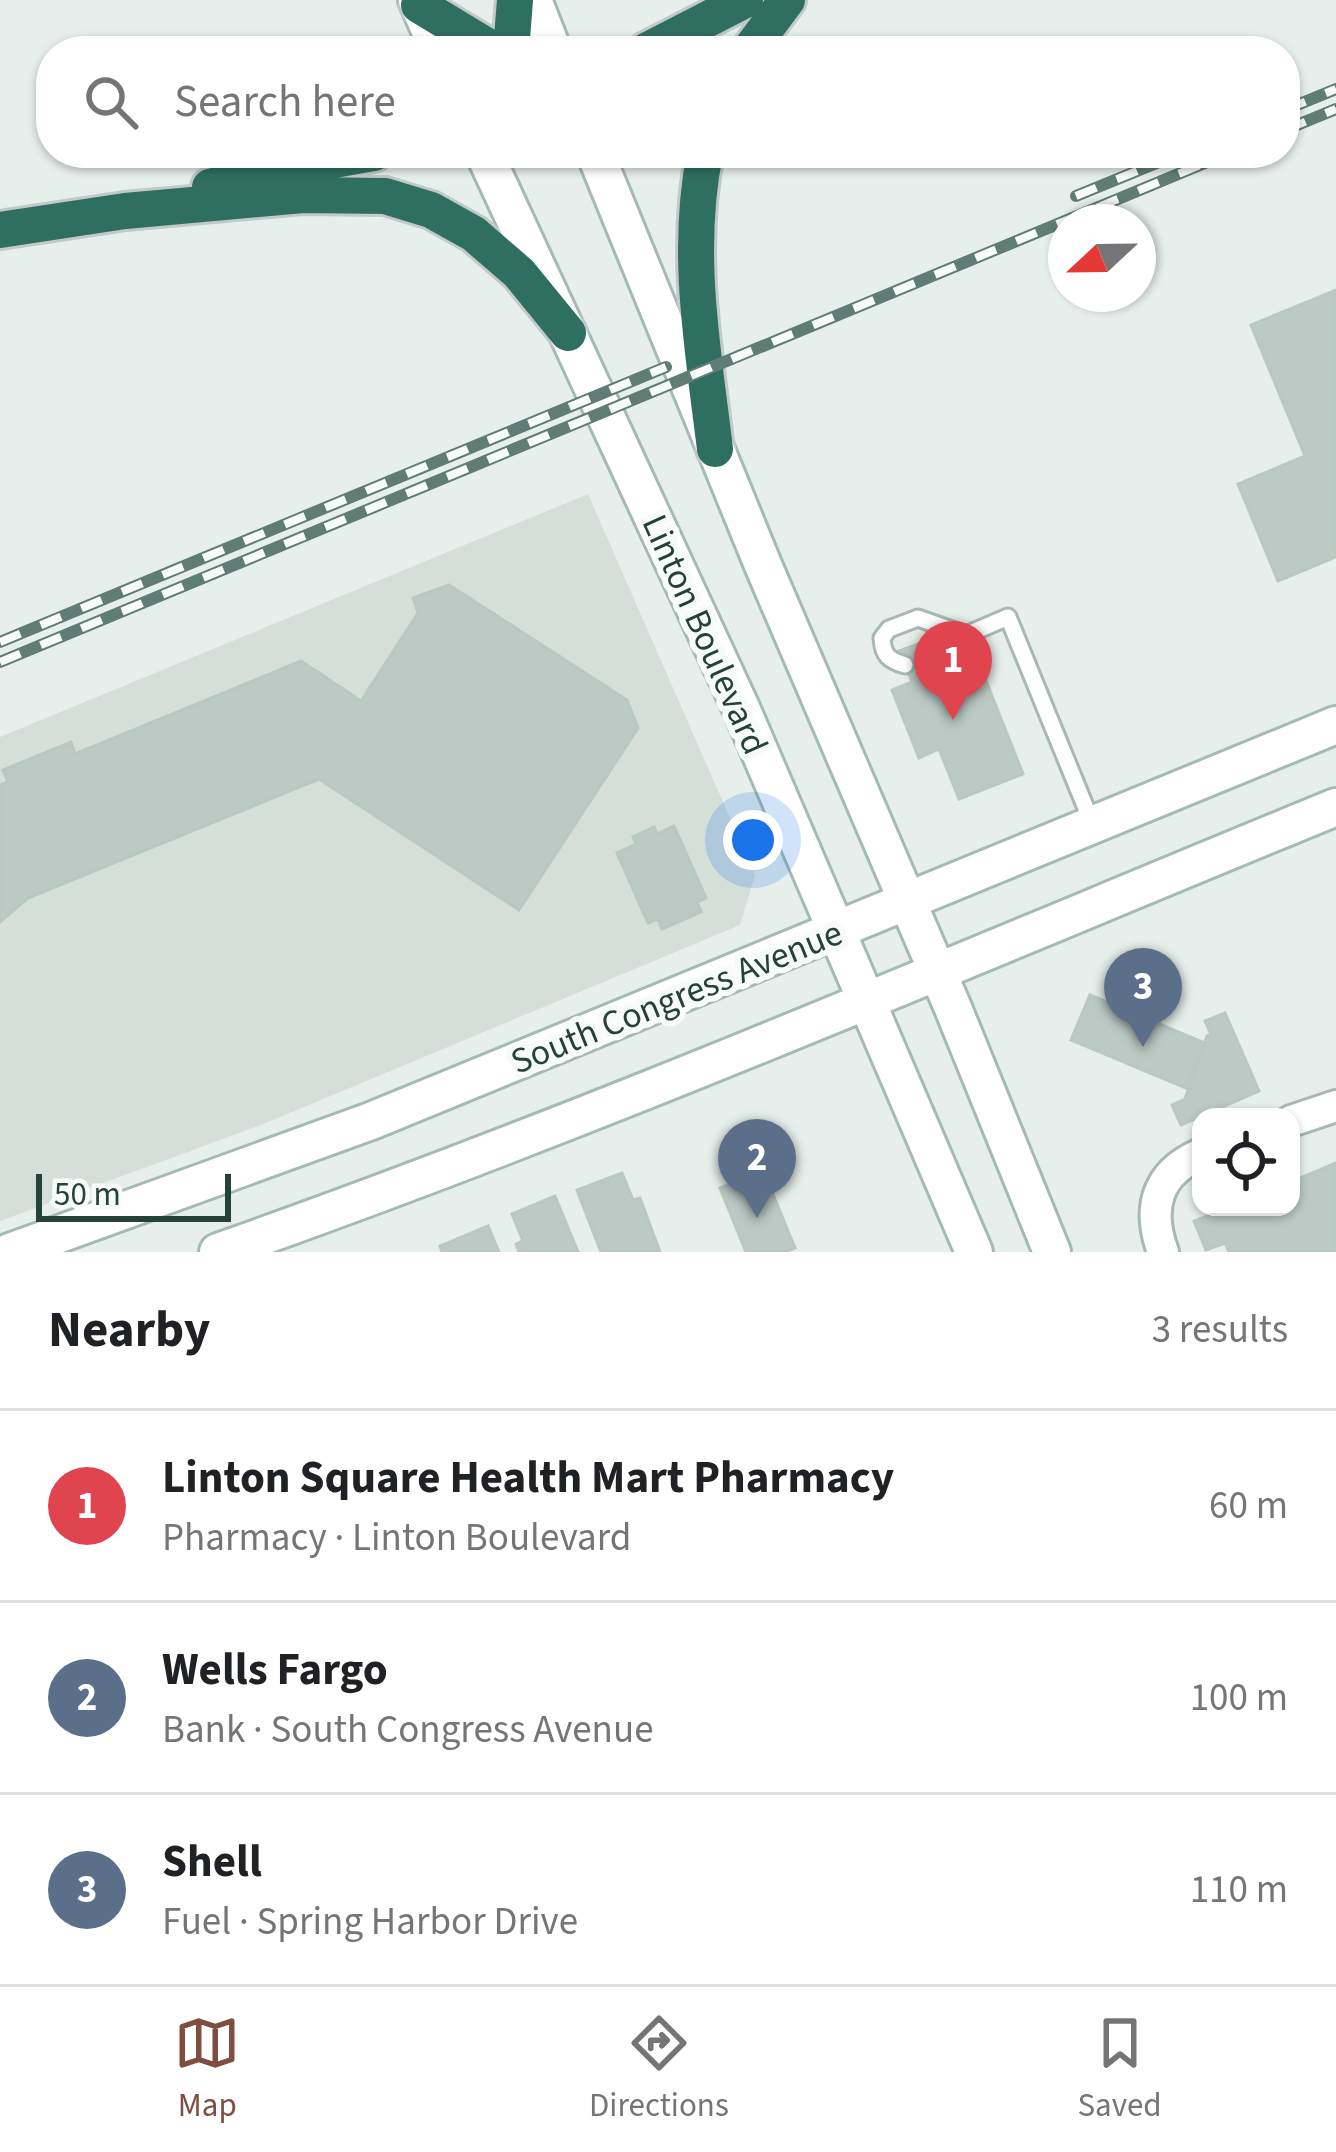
<!DOCTYPE html>
<html lang="en">
<head>
<meta charset="utf-8">
<style>
  body { margin:0; font-family:"Source Sans 3",sans-serif; background:#f2f2f2; color:#202124 }
  .controls { position:absolute; right:36px; bottom:36px; display:grid; overflow:hidden; border-radius:24px; box-shadow:0 3px 9px #0004 }
  .controls button { width:108px; height:108px; display:grid; place-items:center; padding:0; border:0; border-bottom:3px solid #e0e0e0; background:#fff; color:#202124; font:60px sans-serif }
  .compass { position:absolute; left:1048px; top:204px; width:108px; height:108px; border-radius:50%; background:#fff; box-shadow:0 3px 9px #0004; rotate:248deg }
  .scale { position:absolute; left:36px; bottom:30px; width:195px; box-sizing:border-box; padding-left:12px; border:6px solid #24423a; border-top:0; font-size:33px; line-height:42px; white-space:nowrap; color:#24423a; -webkit-text-stroke:9px #f7fbf9; paint-order:stroke }
  .you { position:absolute; left:753px; top:840px; width:42px; height:42px; margin:-30px; border:9px solid #fff; border-radius:50%; background:#1a73e8; box-shadow:0 0 0 18px #1a73e833 }
  .badge { display:grid; place-items:center; width:78px; height:78px; border-radius:50%; background:#7f4e3f; color:#fff; font-size:39px; font-weight:700 }
  .pin { position:absolute; translate:-50% -99px; filter:drop-shadow(0 3px 6px #0008) }
  .pin::after { content:''; position:absolute; top:63px; width:42px; height:36px; background:inherit; clip-path:polygon(0 0,100% 0,50% 100%) }
  .list { margin:0; padding:0; list-style:none }
  h2 { display:flex; justify-content:space-between; align-items:center; height:156px; margin:0; padding:0 48px; font-size:51px }
  h2 small { font-size:39px; font-weight:400; color:#757577 }
  .list li { display:grid; grid-template-columns:78px 1fr auto; gap:36px; align-items:center; box-sizing:border-box; height:192px; padding:0 48px; border-top:3px solid #e0e0e0 }
  .list b { display:block; font-size:45px; white-space:nowrap }
  .list p { margin:0; font-size:39px; white-space:nowrap; color:#757577 }
  .list em { font-size:39px; font-style:normal; color:#757577 }
  .icon { flex:none; width:66px; height:66px; fill:none; stroke:currentColor; stroke-width:2; stroke-linecap:round; stroke-linejoin:round }
  .map { position:relative; flex:none; width:1336px; height:1252px; overflow:hidden }
  .search { position:absolute; background:#fff; box-shadow:0 3px 9px #0004; left:36px; right:36px; top:36px; height:132px; display:flex; align-items:center; gap:30px; box-sizing:border-box; padding:0 42px; border-radius:48px; color:#757577; font-size:45px }
  .sheet { height:732px; background:#fff }
  nav { display:flex; justify-content:space-around; align-items:center; box-sizing:border-box; height:168px; border-top:3px solid #e0e0e0; background:#fff; font-size:33px; color:#757577 }
  nav a { display:grid; justify-items:center; gap:6px }
  nav .on { color:#7f4e3f }
  .map>svg:first-child { display:block }
  .built { fill:#d4dfda }
  .building { fill:#bbcac4; stroke:#b8c9c2; stroke-width:3 }
  .lines { fill:none; stroke-linecap:round; stroke-linejoin:round }
  .lane-casing { stroke:#a8b8b2; stroke-width:21 }
  .street-casing { stroke:#a8b8b2; stroke-width:36 }
  .secondary-casing { stroke:#a4bbb3; stroke-width:42 }
  .highway-casing { stroke:#c2cac8; stroke-width:42 }
  .lane { stroke:#fff; stroke-width:15 }
  .street { stroke:#fff; stroke-width:30 }
  .secondary { stroke:#fff; stroke-width:36 }
  .highway { stroke:#2f6f62; stroke-width:36 }
  .rail-casing { stroke:#5f7d75; stroke-width:12 }
  .rail { stroke:#f7fbf9; stroke-width:8; stroke-dasharray:22; stroke-linecap:butt }
  .labels { text-anchor:middle; stroke-width:12; stroke-linejoin:round; paint-order:stroke }
  .street-label { font-size:36px; fill:#24423a; stroke:#f7fbf9 }
</style>
</head>
<body>
<div class="map">
<svg width="1336" height="1252" viewBox="0 0 1336 1252">
  <rect width="100%" height="100%" fill="#e6efeb"/>
  <path class="built" d="M 588,494 L 755,875 L 740,925 L 261,1125 L 0,1221 L 0,737 Z"/>
  <path class="building" d="M 1336,290 L 1336,557 L 1278,581 L 1238,484 L 1305,456 L 1251,325 Z
    M 449,585 L 627,700 L 638,728 L 519,910 L 319,779 L 28,898 L 0,922 L 0,785 L 8,782 L 3,770 L 71,742 L 75,754 L 301,661 L 361,701 L 418,613 L 413,598 Z
    M 924,642 L 935,671 L 963,660 L 973,686 L 986,681 L 1023,774 L 959,799 L 939,749 L 919,758 L 892,690 L 912,682 L 899,651 Z
    M 674,826 L 706,898 L 697,902 L 701,912 L 662,929 L 658,919 L 648,923 L 617,853 L 636,844 L 633,837 L 654,827 L 657,834 Z
    M 1090,995 L 1205,1043 L 1186,1088 L 1071,1040 Z
    M 1225,1013 L 1259,1091 L 1181,1125 L 1172,1105 L 1185,1099 L 1207,1036 L 1211,1034 L 1205,1021 Z
    M 1336,1163 L 1336,1252 L 1229,1252 L 1225,1243 L 1206,1250 L 1194,1221 L 1230,1207 L 1291,1207 L 1291,1182 Z
    M 763,1170 L 795,1248 L 785,1252 L 746,1252 L 720,1188 Z
    M 622,1173 L 633,1200 L 640,1198 L 660,1252 L 601,1252 L 577,1190 Z
    M 555,1196 L 578,1252 L 519,1252 L 516,1244 L 523,1241 L 512,1214 Z
    M 488,1226 L 499,1252 L 442,1252 L 440,1246 Z"/>
  <g class="lines">
    <g class="lane-casing">
      <path id="lane" d="M 966,635 L 1008,617 L 1092,823
        M 905,665 C 888,660 883,655 882,638 L 889,629 L 918,618 L 966,635 L 929,655"/>
    </g>
    <g class="street-casing">
      <path id="street" d="M 1291,1121 L 1336,1106
        M 1163,1252 C 1147,1209 1156,1173 1201,1154"/>
    </g>
    <g class="secondary-casing">
      <path id="secondary" d="M 417,0 L 439,51
        M 533,0 L 553,51
        M 484,153 L 741,708 L 974,1252
        M 595,153 L 763,565 L 953,1008 L 1052,1252
        M 10,1252 L 371,1121 L 1336,725
        M 218,1252 C 596,1119 965,959 1336,807"/>
    </g>
    <g class="highway-casing">
      <path id="highway" d="M 419,5 L 495,51
        M 511,51 L 515,0
        M 646,51 L 745,0
        M 749,51 L 787,0
        M 705,153 C 685,252 703,350 715,449
        M 210,187 L 266,172 L 374,153
        M 0,230 L 125,211 L 303,195 L 385,196 L 431,210 L 474,234 L 519,273 L 568,333"/>
    </g>
    <use href="#lane" class="lane"/>
    <use href="#street" class="street"/>
    <use href="#secondary" class="secondary"/>
    <use href="#highway" class="highway"/>
    <g class="rail-casing">
      <path id="rail" d="M 1285,110 L 1336,89
        M 1285,130 L 1336,109
        M 1076,196 L 1181,153
        M 0,642 L 666,367
        M 0,662 L 1229,153"/>
    </g>
    <use href="#rail" class="rail"/>
  </g>
  <g class="labels">
    <g class="street-label">
      <text transform="translate(706 634) rotate(66)" y="13">Linton Boulevard</text>
      <text transform="translate(676 996) rotate(-22)" y="13">South Congress Avenue</text>
    </g>
  </g>
</svg>
<div class="controls">
<button><svg class="icon" aria-label="locate" viewBox="0 0 24 24"><circle cx="12" cy="12" r="6"/><path d="M12 2v4M12 18v4M2 12h4M18 12h4"/></svg></button>
</div>
<svg class="compass" viewBox="-18 -18 36 36"><path d="M0-13l5 13h-10z" fill="#e53935"/><path d="M0 13l5-13h-10z" fill="#757577"/></svg>
<div class="scale">50 m</div>
<div class="you"></div>
<div class="pin badge" style="left:953px;top:720px;background:#e0444e">1</div>
<div class="pin badge" style="left:757px;top:1218px;background:#5c6f8a">2</div>
<div class="pin badge" style="left:1143px;top:1047px;background:#5c6f8a">3</div>
<div class="search"><svg class="icon" aria-label="search" viewBox="0 0 24 24"><circle cx="10" cy="10" r="6"/><path d="M15 15l6 6"/></svg>Search here</div>
</div>
<section class="sheet">
<h2>Nearby<small>3 results</small></h2>
<ul class="list">
<li><span class="badge" style="background:#e0444e">1</span><div><b>Linton Square Health Mart Pharmacy</b><p>Pharmacy · Linton Boulevard</p></div><em>60 m</em></li>
<li><span class="badge" style="background:#5c6f8a">2</span><div><b>Wells Fargo</b><p>Bank · South Congress Avenue</p></div><em>100 m</em></li>
<li><span class="badge" style="background:#5c6f8a">3</span><div><b>Shell</b><p>Fuel · Spring Harbor Drive</p></div><em>110 m</em></li>
</ul>
</section>
<nav>
<a class="on"><svg class="icon" aria-label="map" viewBox="0 0 24 24"><path d="M3 6l6-2 6 2 6-2v14l-6 2-6-2-6 2zM9 4v14M15 6v14"/></svg>Map</a>
<a><svg class="icon" aria-label="directions" viewBox="0 0 24 24"><path d="M12 3l9 9-9 9-9-9zM9 14v-3h6M13 9l2 2-2 2"/></svg>Directions</a>
<a><svg class="icon" aria-label="saved" viewBox="0 0 24 24"><path d="M7 4h10v16l-5-4-5 4z"/></svg>Saved</a>
</nav>
</body>
</html>
